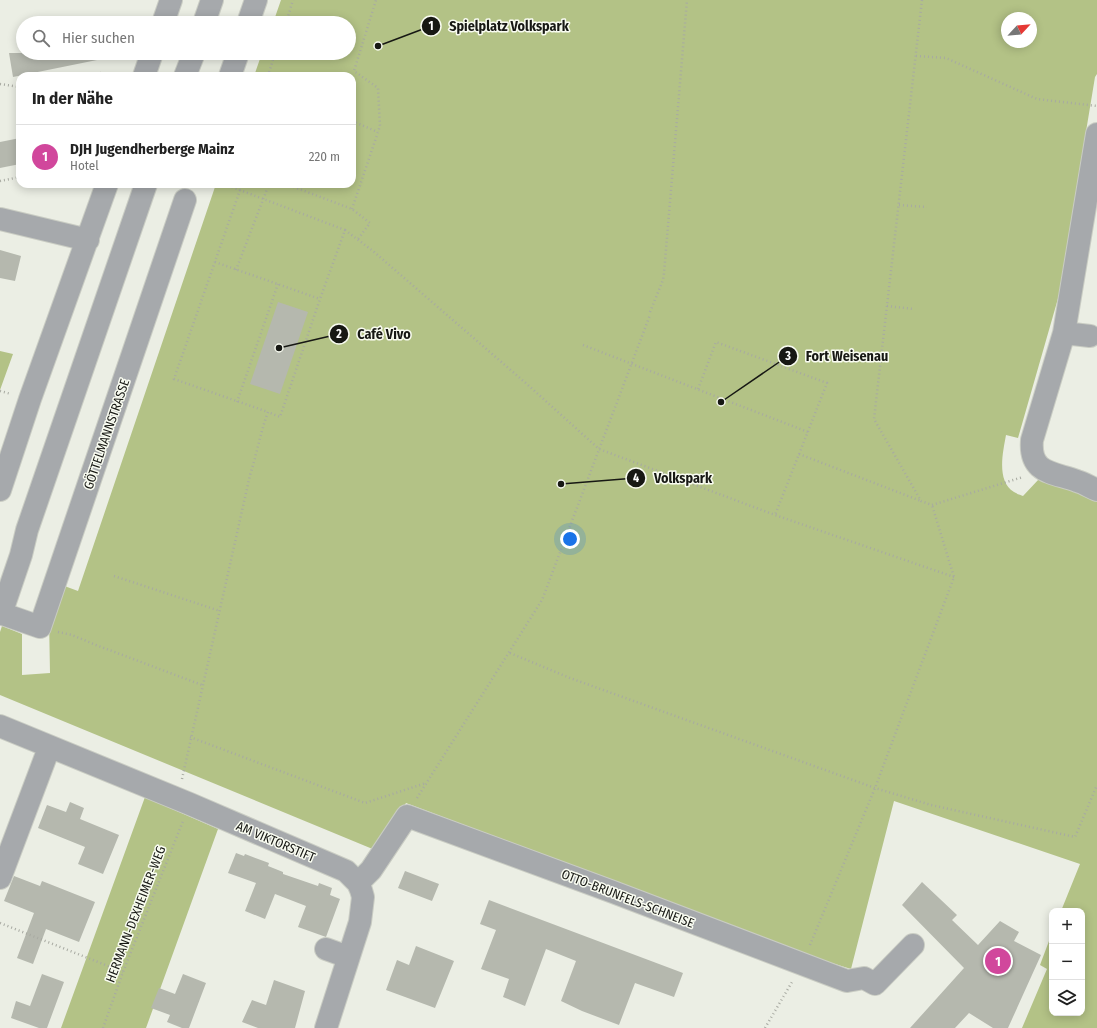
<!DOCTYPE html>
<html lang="de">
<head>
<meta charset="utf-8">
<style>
  body { margin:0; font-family:"Fira Sans Condensed",sans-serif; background:#f6f6f6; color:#222 }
  .controls { position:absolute; right:12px; bottom:12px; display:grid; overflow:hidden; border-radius:8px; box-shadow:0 2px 10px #0003 }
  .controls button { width:36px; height:36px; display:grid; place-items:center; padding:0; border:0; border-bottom:1px solid #e0e0e0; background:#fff; color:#222; font:20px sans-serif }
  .compass { position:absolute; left:1001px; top:12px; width:36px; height:36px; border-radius:50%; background:#fff; box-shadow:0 2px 10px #0003; rotate:64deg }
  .you { position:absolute; left:570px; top:539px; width:14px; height:14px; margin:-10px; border:3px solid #fff; border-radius:50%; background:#1a73e8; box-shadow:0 0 0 6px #1a73e833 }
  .badge { display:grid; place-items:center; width:26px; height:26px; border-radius:50%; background:#1669d3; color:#fff; font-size:13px; font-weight:700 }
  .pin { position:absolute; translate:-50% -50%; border:2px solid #fff; box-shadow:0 1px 4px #0006 }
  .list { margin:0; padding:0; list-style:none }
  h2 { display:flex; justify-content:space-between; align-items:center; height:52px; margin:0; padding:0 16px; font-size:17px }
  h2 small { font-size:13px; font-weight:400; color:#767676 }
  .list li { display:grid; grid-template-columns:26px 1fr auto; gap:12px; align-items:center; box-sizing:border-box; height:64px; padding:0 16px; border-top:1px solid #e0e0e0 }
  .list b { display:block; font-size:15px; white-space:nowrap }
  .list p { margin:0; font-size:13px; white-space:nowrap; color:#767676 }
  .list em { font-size:13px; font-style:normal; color:#767676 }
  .icon { flex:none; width:22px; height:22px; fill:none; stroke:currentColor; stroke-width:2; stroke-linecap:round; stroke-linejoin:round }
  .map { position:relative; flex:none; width:1097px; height:1028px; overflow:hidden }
  .search { position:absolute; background:#fff; box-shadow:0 2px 10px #0003; left:16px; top:16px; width:340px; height:44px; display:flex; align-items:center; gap:10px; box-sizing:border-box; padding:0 14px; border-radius:22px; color:#767676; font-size:15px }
  .panel { position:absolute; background:#fff; box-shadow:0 2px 10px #0003; left:16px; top:72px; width:340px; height:116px; border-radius:12px }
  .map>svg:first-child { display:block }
  .green { fill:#b3c286; fill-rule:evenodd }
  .building { fill:#b5b8ae }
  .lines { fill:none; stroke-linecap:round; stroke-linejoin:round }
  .minor-casing { stroke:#c9ccc3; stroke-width:24 }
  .path { stroke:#a8aaa2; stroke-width:2.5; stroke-dasharray:1 3; stroke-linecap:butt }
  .minor { stroke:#a6a9ac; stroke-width:22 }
  .labels { text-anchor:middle; stroke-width:3; stroke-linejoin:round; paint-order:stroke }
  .street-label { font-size:13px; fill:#171814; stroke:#f9fcf1 }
  .leader { fill:none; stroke:#171814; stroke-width:1.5 }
  .callout-dot { fill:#171814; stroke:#f9fcf1; stroke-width:1.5 }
  .mark-label { font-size:12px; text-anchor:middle; font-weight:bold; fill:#fff }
  .callout-label { font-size:14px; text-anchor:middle; font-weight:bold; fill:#171814; stroke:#f9fcf1; stroke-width:3; stroke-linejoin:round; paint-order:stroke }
</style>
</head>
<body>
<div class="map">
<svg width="1097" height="1028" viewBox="0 0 1097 1028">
  <rect width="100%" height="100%" fill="#ebeee4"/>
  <path class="green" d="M 281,0 L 1097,0 L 1097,74 L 1095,77 L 1059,295 L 1018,438 L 1006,435 C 1003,452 996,481 1014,492 C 1017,494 1021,495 1023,496 L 1039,479 L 1049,479 L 1097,499 L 1097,1028 L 1022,1028 L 1047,969 L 1040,965 L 1052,933 L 1052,1013 L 1082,1013 L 1082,911 L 1061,911 L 1080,864 L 894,801 L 851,969 L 806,955 L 406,803 L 375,850 L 0,695 L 0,632 L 2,626 L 22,634 L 22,675 L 50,673 L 49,617 L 59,584 L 78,591 L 216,184 L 352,184 L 352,76 L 254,76 L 262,53 L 349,53 L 349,23 L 273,23 ZM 1007,18 L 1031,18 L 1031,42 L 1007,42 Z
    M 0,351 L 13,354 L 0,390 Z
    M 145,797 L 218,829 L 146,1028 L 61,1028 Z"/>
  <path class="building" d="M 9,53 L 97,53 L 97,60 L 13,77 Z
    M 20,138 L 20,164 L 0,168 L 0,142 Z
    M 0,250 L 21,256 L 15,281 L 0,278 Z
    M 278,302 L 308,312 L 280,394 L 250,384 Z
    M 70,802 L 84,808 L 80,819 L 119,835 L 103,874 L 78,864 L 85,847 L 38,828 L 47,805 L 66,812 Z
    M 236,853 L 244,856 L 245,854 L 269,863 L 268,866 L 283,872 L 283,874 L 318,886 L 319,883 L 332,888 L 330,895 L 340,899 L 326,937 L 298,927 L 306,906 L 275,894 L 265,919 L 245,911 L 256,883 L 228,873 Z
    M 405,871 L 439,884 L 432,901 L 398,888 Z
    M 14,876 L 40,886 L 42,881 L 95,902 L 79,942 L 46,929 L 33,964 L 17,958 L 34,913 L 4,901 Z
    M 922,882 L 957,915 L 952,920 L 978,945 L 1000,921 L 1019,932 L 1014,941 L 1041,955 L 1008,1028 L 993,1028 L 969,1013 L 955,1028 L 910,1028 L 964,968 L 902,905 Z
    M 489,900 L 683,973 L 674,997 L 635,983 L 619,1025 L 582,1011 L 561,1001 L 576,961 L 546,949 L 525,1006 L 503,997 L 509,979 L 481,969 L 496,930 L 480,924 Z
    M 416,946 L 454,961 L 435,1008 L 386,990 L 397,960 L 409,965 Z
    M 42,974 L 64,982 L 47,1028 L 39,1028 L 11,1018 L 16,1001 L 30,1006 Z
    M 183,974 L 206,983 L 189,1028 L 182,1028 L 167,1022 L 170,1015 L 151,1008 L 159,988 L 175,994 Z
    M 274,980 L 305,991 L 295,1028 L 258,1028 L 242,1022 L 252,1000 L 266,1005 Z"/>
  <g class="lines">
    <g class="minor-casing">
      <path id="minor" d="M 163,23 L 171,0
        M 204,23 L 212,0
        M 248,23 L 256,0
        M 144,76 L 152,53
        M 185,76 L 194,53
        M 230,76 L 238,53
        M 1097,134 L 1064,333 L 1032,440 C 1029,474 1053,472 1077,481 C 1084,483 1090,487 1097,490
        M 0,219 L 88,240
        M 1064,333 L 1090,336
        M 0,490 L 30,399 L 107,184
        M 0,613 L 40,627 L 185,200
        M 1,614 L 21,555 L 27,530 L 146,184
        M 0,726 L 190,804 L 346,871 L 358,883 L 361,890 L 363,897 L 360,922 L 326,1028
        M 0,878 L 49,748
        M 358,883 L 371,870 L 407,816 L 613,892 L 847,981 L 864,978 L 875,984 L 913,945
        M 326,949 L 348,957"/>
    </g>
    <path class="path" d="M 922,0 L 874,419 L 921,501 L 932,505 L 1023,477
      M 286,23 L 293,0
      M 916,56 L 946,58 L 1037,99 L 1097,106
      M 84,76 L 101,73 L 109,76
      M 268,76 L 275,53
      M 0,84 L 20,87
      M 352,121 L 378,132
      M 0,181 L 20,177
      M 286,184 L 352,209 L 370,223 L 358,239
      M 240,190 L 174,379 L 268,412
      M 899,205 L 927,207
      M 352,209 L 380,126 L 378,88 L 354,71 L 376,0
      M 345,230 L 373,251 L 528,385 L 599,449 L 775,515 L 954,577
      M 215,262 L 320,299
      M 236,270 L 269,184
      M 887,306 L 914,309
      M 650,312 L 663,280 L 664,273 L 687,0
      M 583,345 L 808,432
      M 698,389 L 716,342 L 827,383 L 775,515
      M 0,391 L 11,394
      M 237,402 L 278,284
      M 799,454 L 921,501
      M 114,576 L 220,611
      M 58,632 L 72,635 L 96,645 L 202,685
      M 510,653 L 570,678 L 875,788 L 931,805 L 1075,837 L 1097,785
      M 190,737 L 365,803 L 426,783
      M 182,779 L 250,475 C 257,454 260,433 268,412 L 280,417 L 320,299 L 345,230 L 224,184
      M 417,798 L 542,600 L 650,315
      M 0,923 L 123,972
      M 810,945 L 875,788 L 954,577 L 932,505
      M 103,1028 L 123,972 L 183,821
      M 765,1028 L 792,982"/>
    <use href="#minor" class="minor"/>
  </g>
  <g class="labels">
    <g class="street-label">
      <text transform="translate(106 434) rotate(-71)" y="5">GÖTTELMANNSTRASSE</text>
      <text transform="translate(276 841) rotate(23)" y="5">AM VIKTORSTIFT</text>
      <text transform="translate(628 898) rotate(21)" y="5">OTTO-BRUNFELS-SCHNEISE</text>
      <text transform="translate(135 914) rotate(-69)" y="5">HERMANN-DEXHEIMER-WEG</text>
    </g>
  </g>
  <path class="leader" d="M378 46L431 26M279 348L339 334M721 402L788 356M561 484L636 478"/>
  <g class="callout-dot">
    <circle cx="378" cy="46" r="4"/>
    <circle cx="279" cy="348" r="4"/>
    <circle cx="721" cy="402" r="4"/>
    <circle cx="561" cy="484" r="4"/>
    <circle cx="431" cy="26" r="10"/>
    <circle cx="339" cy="334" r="10"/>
    <circle cx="788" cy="356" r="10"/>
    <circle cx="636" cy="478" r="10"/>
  </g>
  <g class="mark-label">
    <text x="431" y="30">1</text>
    <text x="339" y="338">2</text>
    <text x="788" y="360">3</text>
    <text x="636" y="482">4</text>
  </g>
  <g class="callout-label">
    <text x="509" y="31">Spielplatz Volkspark</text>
    <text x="384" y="339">Café Vivo</text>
    <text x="847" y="361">Fort Weisenau</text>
    <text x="683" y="483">Volkspark</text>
  </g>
</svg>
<div class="controls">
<button>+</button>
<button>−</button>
<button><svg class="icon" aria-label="layers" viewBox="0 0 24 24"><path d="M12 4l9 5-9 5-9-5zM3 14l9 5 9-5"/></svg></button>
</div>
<svg class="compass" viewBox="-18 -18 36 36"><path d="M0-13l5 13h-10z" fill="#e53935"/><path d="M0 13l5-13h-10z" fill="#767676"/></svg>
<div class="you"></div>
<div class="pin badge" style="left:998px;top:961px;background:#d1479c">1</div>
<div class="search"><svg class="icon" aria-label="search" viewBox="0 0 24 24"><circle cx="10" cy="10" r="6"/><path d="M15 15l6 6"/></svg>Hier suchen</div>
<section class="panel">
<h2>In der Nähe<small></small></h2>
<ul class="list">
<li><span class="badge" style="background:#d1479c">1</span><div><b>DJH Jugendherberge Mainz</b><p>Hotel</p></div><em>220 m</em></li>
</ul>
</section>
</div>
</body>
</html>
